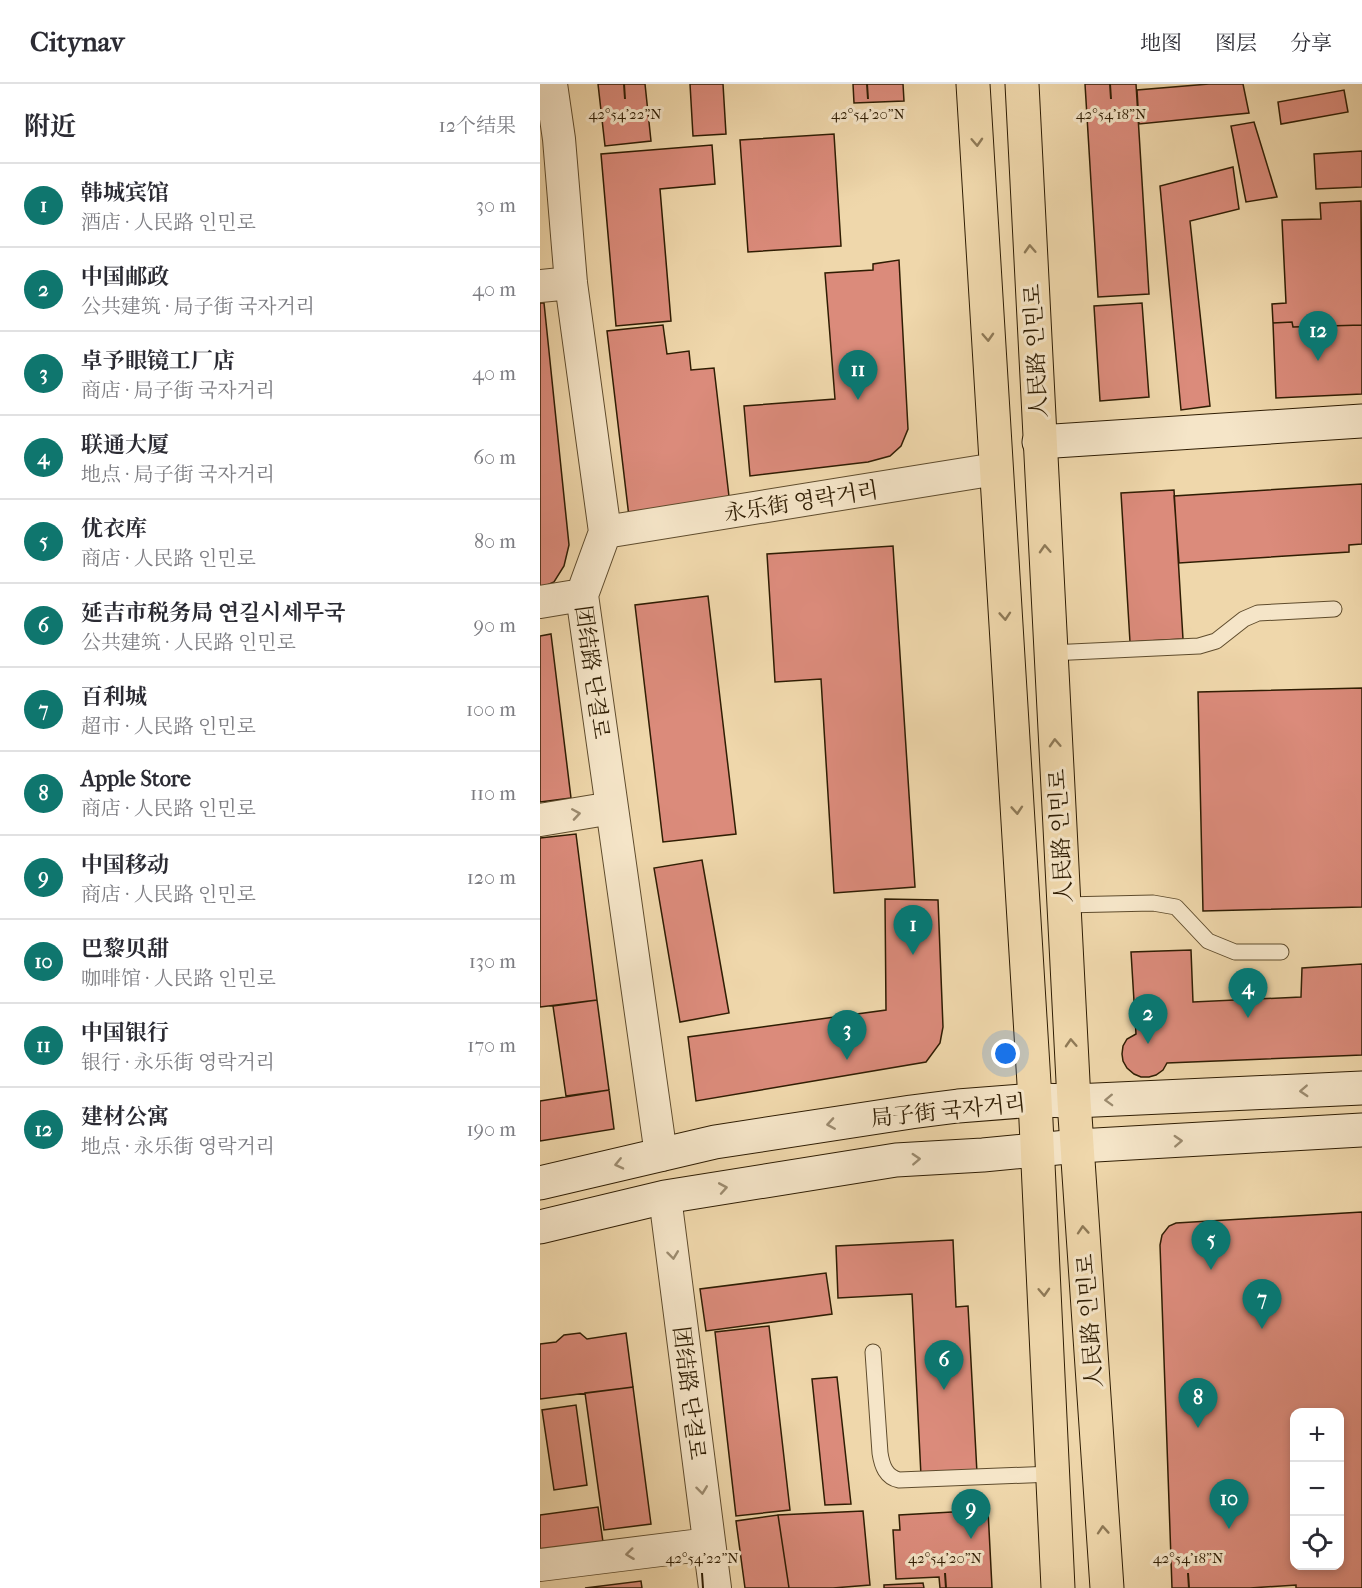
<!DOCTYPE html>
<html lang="zh">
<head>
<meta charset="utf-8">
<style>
  body { margin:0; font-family:"IM FELL French Canon","Noto Serif SC","Noto Serif KR",serif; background:#f7f7f7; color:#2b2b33 }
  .controls { position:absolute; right:18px; bottom:18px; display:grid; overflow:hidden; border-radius:12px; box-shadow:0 3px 9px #0003 }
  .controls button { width:54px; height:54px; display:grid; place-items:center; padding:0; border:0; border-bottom:2px solid #e1e1e2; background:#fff; color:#2b2b33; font:30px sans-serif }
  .you { position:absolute; left:466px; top:970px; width:21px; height:21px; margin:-15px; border:4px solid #fff; border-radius:50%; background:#1a73e8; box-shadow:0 0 0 9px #1a73e833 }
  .badge { display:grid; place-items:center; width:39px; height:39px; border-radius:50%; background:#0f766e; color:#fff; font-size:20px; font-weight:700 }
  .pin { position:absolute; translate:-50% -50px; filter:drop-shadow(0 2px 3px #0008) }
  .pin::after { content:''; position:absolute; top:32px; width:21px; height:18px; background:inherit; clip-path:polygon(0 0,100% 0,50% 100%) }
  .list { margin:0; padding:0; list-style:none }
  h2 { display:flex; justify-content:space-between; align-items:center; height:78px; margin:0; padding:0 24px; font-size:26px }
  h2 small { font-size:20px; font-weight:400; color:#7c7c81 }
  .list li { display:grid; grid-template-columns:39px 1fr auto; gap:18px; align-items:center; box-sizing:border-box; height:84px; padding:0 24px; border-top:2px solid #e1e1e2 }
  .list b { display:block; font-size:22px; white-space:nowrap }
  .list p { margin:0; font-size:20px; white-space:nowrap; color:#7c7c81 }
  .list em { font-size:20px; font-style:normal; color:#7c7c81 }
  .icon { flex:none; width:33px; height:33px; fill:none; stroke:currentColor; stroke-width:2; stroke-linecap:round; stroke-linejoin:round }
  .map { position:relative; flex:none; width:822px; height:1504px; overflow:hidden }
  header { display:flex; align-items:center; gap:36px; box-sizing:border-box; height:84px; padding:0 30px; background:#fff; border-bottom:2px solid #e1e1e2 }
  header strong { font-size:28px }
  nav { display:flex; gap:33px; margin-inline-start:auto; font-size:21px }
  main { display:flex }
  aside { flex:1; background:#fff }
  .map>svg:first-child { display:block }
  .building { fill:#db8b7b; stroke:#2f1d03; stroke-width:1.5; fill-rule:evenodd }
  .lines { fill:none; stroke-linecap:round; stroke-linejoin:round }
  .lane-casing { stroke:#5f4c2d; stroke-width:17 }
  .street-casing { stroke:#5f4c2d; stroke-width:34 }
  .secondary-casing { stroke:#2f1d03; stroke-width:35 }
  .primary-casing { stroke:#2f1d03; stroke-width:35 }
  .lane { stroke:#f5e5c8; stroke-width:15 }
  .street { stroke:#f5e5c8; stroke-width:32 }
  .secondary { stroke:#f5e5c8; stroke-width:33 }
  .primary { stroke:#efd7ab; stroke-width:33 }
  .oneway { stroke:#8f7a57 }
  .oneway2 { stroke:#9c8b6f }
  .ticks { fill:none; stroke:#2f1d03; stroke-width:2 }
  .labels { text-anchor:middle; stroke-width:6; stroke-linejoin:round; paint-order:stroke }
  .street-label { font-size:22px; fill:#2f1d03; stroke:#f5e5c8 }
  .ticks-label { font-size:15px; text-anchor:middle; fill:#2f1d03; stroke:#f5e5c8; stroke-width:6; stroke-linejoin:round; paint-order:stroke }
</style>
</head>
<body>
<header>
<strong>Citynav</strong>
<nav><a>地图</a><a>图层</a><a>分享</a></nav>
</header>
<main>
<aside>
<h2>附近<small>12个结果</small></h2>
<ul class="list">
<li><span class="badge">1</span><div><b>韩城宾馆</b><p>酒店 · 人民路 인민로</p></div><em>30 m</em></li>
<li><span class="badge">2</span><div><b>中国邮政</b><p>公共建筑 · 局子街 국자거리</p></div><em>40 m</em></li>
<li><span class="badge">3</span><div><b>卓予眼镜工厂店</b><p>商店 · 局子街 국자거리</p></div><em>40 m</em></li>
<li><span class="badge">4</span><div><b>联通大厦</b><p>地点 · 局子街 국자거리</p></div><em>60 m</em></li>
<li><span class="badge">5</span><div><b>优衣库</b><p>商店 · 人民路 인민로</p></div><em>80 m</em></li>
<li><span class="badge">6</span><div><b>延吉市税务局 연길시세무국</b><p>公共建筑 · 人民路 인민로</p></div><em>90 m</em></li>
<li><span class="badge">7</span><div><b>百利城</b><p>超市 · 人民路 인민로</p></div><em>100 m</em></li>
<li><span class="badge">8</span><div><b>Apple Store</b><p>商店 · 人民路 인민로</p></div><em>110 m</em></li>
<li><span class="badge">9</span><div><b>中国移动</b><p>商店 · 人民路 인민로</p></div><em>120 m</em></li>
<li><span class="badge">10</span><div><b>巴黎贝甜</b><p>咖啡馆 · 人民路 인민로</p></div><em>130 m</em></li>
<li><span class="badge">11</span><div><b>中国银行</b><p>银行 · 永乐街 영락거리</p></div><em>170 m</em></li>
<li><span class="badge">12</span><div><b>建材公寓</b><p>地点 · 永乐街 영락거리</p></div><em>190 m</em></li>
</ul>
</aside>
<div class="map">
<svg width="822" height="1504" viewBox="0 0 822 1504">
  <rect width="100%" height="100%" fill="#efd7ab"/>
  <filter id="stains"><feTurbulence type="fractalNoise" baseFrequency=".00333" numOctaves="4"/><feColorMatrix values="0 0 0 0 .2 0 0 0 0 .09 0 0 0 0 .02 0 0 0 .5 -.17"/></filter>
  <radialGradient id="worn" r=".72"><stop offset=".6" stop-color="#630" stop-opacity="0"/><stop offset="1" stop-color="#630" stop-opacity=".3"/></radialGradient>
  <path class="building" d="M 58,0 L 105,0 L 111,57 L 65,62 Z
    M 150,0 L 183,0 L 186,50 L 153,52 Z
    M 313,0 L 363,0 L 364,17 L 314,19 Z
    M 545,0 L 596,0 L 609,210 L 558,213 Z
    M 669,0 L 703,0 L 709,29 L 599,40 L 597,6 Z
    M 804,6 L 808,28 L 741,40 L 738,18 Z
    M 714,38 L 737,113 L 706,118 L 691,42 Z
    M 294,50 L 301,162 L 208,168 L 200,56 Z
    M 172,61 L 175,100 L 120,105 L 131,237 L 76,242 L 61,70 Z
    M 822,67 L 822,103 L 776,105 L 774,70 Z
    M 693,83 L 699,125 L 650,137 L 670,322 L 641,326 L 620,102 Z
    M 821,117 L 822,241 L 753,243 L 752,238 L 733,239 L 732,220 L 746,219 L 742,136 L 781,135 L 780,119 Z
    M 359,176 L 368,345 L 361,362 L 350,372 L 328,378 L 210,392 L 204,322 L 295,315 L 285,189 L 333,186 L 333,180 Z
    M 0,219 L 4,219 L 29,461 L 24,482 L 14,498 L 0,504 Z
    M 602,219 L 609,313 L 560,317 L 554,222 Z
    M 752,238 L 753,243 L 822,241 L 822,310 L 736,314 L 733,239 Z
    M 123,241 L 127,270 L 149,267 L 151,286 L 174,284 L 190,421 L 89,433 L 67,247 Z
    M 822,400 L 822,460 L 809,461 L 809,468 L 639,479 L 634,412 Z
    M 634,406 L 643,555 L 590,558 L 581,409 Z
    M 353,462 L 375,803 L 294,809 L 281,595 L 235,598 L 227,470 Z
    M 168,512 L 196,750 L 123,758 L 95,521 Z
    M 11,550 L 31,714 L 0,718 L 0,552 Z
    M 822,604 L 822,823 L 663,827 L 658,608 Z
    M 36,750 L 57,916 L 0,923 L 0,754 Z
    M 162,776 L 189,929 L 140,938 L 114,784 Z
    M 345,815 L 398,816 L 403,943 L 400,959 L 386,978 L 156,1017 L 148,953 L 346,926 Z
    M 651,866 L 653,918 L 761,913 L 762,884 L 822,880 L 822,971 L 627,979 L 623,986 L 616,991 L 609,993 L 601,993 L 594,990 L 587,984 L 583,977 L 582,970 L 583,962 L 587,955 L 596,950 L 591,868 Z
    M 57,916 L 69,1006 L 26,1012 L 13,922 Z
    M 69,1006 L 74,1045 L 0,1057 L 0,1017 Z
    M 822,1128 L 822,1504 L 756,1504 L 756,1501 L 710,1504 L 632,1504 L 620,1161 L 622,1151 L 629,1142 L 636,1139 ZM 754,1328 L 800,1328 L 800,1482 L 754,1482 Z
    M 413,1156 L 416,1223 L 428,1222 L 437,1389 L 381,1392 L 372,1210 L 298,1214 L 296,1162 Z
    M 286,1189 L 292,1230 L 166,1247 L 160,1205 Z
    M 229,1242 L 250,1426 L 196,1432 L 175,1248 Z
    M 40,1249 L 47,1255 L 86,1249 L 93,1303 L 0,1315 L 0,1260 L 16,1258 L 24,1251 Z
    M 297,1293 L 311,1420 L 285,1421 L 272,1295 Z
    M 93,1303 L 111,1440 L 64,1446 L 45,1309 Z
    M 36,1321 L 47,1401 L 14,1406 L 2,1326 Z
    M 58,1423 L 63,1458 L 0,1466 L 0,1431 Z
    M 448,1426 L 452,1504 L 400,1504 L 399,1493 L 356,1495 L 353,1446 L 360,1446 L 359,1431 Z
    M 323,1427 L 330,1501 L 293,1504 L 249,1504 L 238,1431 Z
    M 238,1431 L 249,1504 L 205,1504 L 196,1437 Z
    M 101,1497 L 102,1504 L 45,1504 Z
    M 383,1499 L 384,1504 L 344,1504 L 344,1501 Z"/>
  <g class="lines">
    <g class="lane-casing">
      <path id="lane" d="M 510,569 L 659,562 L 676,557 L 704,535 L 718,529 L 794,525
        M 524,821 L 613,819 L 636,823 L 668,857 L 695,868 L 741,868
        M 333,1268 L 340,1369 C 342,1382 346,1393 359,1396 L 512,1390"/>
    </g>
    <g class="street-casing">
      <path id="street" d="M 11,0 L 19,55 L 31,199 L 65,448 L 42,511 L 121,1071
        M 0,202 L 31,199
        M 65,448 L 456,385
        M 0,518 L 42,511
        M 0,736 L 72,724
        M 125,1113 L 175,1504
        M 0,1481 L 169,1460"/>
    </g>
    <g class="secondary-casing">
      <path id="secondary" d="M 499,358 L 822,337
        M 0,1099 L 175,1058 L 371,1028 L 418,1022 L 495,1016 L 534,1017 L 822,1004
        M 0,1143 L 125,1113 L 356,1076 L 443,1071 L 538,1062 L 822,1046"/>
    </g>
    <g class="primary-casing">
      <path id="primary" d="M 433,0 L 495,1016 L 518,1504
        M 482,0 L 534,1017 L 567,1504"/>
    </g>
    <use href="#lane" class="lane"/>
    <use href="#street" class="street"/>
    <use href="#secondary" class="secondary"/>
    <use href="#primary" class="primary"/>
  </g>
  <defs><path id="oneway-chevron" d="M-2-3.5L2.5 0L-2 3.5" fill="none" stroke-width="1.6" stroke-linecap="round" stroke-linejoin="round" transform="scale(1.5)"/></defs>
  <g class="oneway">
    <use href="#oneway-chevron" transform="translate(437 58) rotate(87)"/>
    <use href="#oneway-chevron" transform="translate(490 165) rotate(-93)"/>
    <use href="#oneway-chevron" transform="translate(448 253) rotate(87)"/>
    <use href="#oneway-chevron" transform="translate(505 465) rotate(-93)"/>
    <use href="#oneway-chevron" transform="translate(465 532) rotate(86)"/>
    <use href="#oneway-chevron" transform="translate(515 659) rotate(-93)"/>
    <use href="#oneway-chevron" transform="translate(477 726) rotate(86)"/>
    <use href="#oneway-chevron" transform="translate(531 959) rotate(-93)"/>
    <use href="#oneway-chevron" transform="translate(543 1146) rotate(-94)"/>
    <use href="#oneway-chevron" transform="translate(504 1208) rotate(87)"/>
    <use href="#oneway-chevron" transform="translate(563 1446) rotate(-94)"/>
  </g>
  <g class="oneway2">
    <use href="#oneway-chevron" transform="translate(36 730) rotate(-9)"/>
    <use href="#oneway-chevron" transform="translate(764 1007) rotate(177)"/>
    <use href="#oneway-chevron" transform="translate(569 1016) rotate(178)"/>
    <use href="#oneway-chevron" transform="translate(291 1040) rotate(171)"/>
    <use href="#oneway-chevron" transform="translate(638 1057) rotate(-3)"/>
    <use href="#oneway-chevron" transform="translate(376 1075) rotate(-3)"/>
    <use href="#oneway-chevron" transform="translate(79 1080) rotate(167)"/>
    <use href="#oneway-chevron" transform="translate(183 1104) rotate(-10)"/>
    <use href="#oneway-chevron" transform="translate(133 1171) rotate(83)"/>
    <use href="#oneway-chevron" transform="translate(162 1406) rotate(83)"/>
    <use href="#oneway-chevron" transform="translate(90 1470) rotate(173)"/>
  </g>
  <path class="ticks" d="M 84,0 L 85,15M 327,0 L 328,15M 570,0 L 571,15M 162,1489 L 163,1504M 405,1489 L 406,1504M 648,1489 L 649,1504"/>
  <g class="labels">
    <g class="street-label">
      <text transform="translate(495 267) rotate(-93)" y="8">人民路 인민로</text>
      <text transform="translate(261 417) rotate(-9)" y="8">永乐街 영락거리</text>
      <text transform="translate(53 588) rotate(82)" y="8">团结路 단결로</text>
      <text transform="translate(520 752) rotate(-93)" y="8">人民路 인민로</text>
      <text transform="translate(408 1026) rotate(-6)" y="8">局子街 국자거리</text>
      <text transform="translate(549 1237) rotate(-94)" y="8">人民路 인민로</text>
      <text transform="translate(150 1309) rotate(83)" y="8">团结路 단결로</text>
    </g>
  </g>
  <g class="ticks-label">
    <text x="85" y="35">42°54'22"N</text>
    <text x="328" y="35">42°54'20"N</text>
    <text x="571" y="35">42°54'18"N</text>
    <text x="162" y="1479">42°54'22"N</text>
    <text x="405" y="1479">42°54'20"N</text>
    <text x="648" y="1479">42°54'18"N</text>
  </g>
  <rect width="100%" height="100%" filter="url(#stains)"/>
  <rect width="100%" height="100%" fill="url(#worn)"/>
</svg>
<div class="controls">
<button>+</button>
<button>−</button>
<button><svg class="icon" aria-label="locate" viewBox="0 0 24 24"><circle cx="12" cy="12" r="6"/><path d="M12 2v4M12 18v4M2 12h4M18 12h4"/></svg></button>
</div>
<div class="you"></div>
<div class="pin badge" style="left:373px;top:871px">1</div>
<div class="pin badge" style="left:608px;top:960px">2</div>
<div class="pin badge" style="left:307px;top:976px">3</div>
<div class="pin badge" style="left:708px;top:934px">4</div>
<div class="pin badge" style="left:671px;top:1186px">5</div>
<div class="pin badge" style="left:404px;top:1306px">6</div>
<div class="pin badge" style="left:722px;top:1245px">7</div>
<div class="pin badge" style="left:658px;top:1344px">8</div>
<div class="pin badge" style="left:431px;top:1455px">9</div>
<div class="pin badge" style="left:689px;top:1445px">10</div>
<div class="pin badge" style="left:318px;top:316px">11</div>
<div class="pin badge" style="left:778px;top:277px">12</div>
</div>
</main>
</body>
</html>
